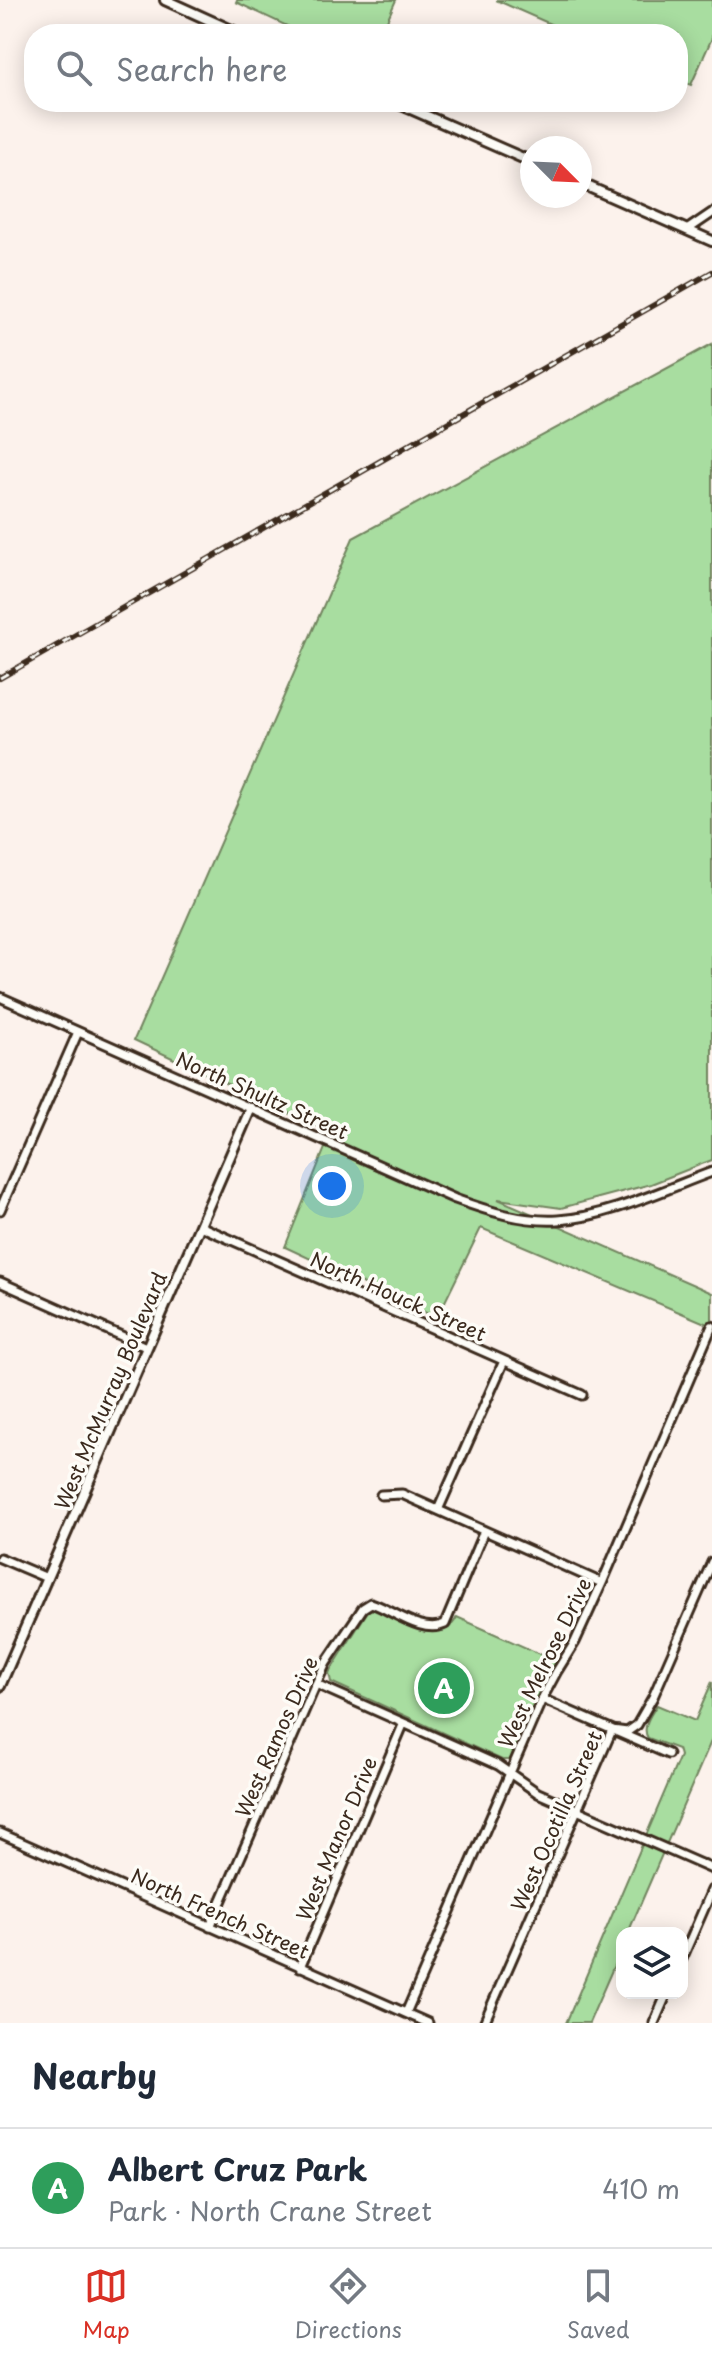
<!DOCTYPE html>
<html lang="en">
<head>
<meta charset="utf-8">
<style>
  body { margin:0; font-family:"Playpen Sans",sans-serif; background:#f6f6f7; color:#1f2937 }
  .controls { position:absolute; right:24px; bottom:24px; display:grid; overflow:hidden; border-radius:16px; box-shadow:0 4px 20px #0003 }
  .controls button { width:72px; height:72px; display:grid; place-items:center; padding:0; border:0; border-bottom:2px solid #e0e1e3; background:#fff; color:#1f2937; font:40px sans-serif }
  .compass { position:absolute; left:520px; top:136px; width:72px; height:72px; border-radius:50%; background:#fff; box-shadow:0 4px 20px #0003; rotate:114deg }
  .you { position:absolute; left:332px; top:1186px; width:28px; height:28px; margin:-20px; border:6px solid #fff; border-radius:50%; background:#1a73e8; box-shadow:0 0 0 12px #1a73e833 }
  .badge { display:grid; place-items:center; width:52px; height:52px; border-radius:50%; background:#d93025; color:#fff; font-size:26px; font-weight:700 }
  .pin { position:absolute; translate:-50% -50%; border:4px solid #fff; box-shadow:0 2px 8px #0006 }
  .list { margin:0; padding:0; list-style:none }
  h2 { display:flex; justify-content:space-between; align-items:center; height:104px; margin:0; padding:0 32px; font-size:34px }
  h2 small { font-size:26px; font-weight:400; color:#747a83 }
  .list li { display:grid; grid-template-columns:52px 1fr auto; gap:24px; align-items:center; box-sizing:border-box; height:120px; padding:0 32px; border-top:2px solid #e0e1e3 }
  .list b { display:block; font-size:30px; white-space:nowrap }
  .list p { margin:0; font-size:26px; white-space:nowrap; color:#747a83 }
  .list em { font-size:26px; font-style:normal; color:#747a83 }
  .icon { flex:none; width:44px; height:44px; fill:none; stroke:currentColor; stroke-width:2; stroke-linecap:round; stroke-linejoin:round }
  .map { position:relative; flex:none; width:712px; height:2023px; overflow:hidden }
  .search { position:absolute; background:#fff; box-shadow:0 4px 20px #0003; left:24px; right:24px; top:24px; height:88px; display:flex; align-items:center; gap:20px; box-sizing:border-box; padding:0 28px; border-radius:32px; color:#747a83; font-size:30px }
  .sheet { height:224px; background:#fff }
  nav { display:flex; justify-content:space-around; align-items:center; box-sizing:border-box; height:112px; border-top:2px solid #e0e1e3; background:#fff; font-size:22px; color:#747a83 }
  nav a { display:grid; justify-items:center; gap:4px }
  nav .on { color:#d93025 }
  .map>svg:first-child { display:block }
  .green { fill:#a8dda0; stroke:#72845f; stroke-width:2 }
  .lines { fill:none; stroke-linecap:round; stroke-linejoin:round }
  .minor-casing { stroke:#3b2a1e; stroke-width:13 }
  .tertiary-casing { stroke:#3b2a1e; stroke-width:14 }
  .minor { stroke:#fdfcf7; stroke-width:7 }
  .tertiary { stroke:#fdfcf7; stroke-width:8 }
  .rail-casing { stroke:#3b2a1e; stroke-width:6 }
  .rail { stroke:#fdfcf7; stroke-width:3; stroke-dasharray:9; stroke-linecap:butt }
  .labels { text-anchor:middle; stroke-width:7; stroke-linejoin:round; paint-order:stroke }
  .street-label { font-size:20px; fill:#3b2a1e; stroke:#fdfcf7 }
</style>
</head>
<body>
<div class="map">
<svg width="712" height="2023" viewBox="0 0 712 2023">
  <rect width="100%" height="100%" fill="#fcf2ec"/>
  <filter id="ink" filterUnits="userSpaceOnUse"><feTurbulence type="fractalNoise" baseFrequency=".0125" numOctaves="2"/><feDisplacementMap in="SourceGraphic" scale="16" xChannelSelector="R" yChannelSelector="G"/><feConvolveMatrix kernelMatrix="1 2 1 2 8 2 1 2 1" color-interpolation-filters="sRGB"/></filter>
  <g filter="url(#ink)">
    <path class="green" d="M 237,0 L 396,0 L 381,34 L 304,34 L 236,2 Z
      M 496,0 L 712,0 L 712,38 L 691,85 L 678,80 L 678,34 L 573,34 Z
      M 712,344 L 712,1160 L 651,1184 L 561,1208 L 498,1199 L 712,1293 L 712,1326 L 481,1228 L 437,1318 L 285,1247 L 331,1133 L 134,1040 L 353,538 Z
      M 372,1609 C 398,1613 439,1653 457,1617 L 560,1663 L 542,1692 L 510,1760 L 502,1760 L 331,1682 L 329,1673 L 368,1611 Z
      M 712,1682 L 712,1739 L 628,1933 L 622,1933 L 622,1947 L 589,2023 L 566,2023 L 680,1756 L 678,1749 L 648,1738 C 641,1728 651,1714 657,1705 L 695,1721 Z"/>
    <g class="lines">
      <g class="minor-casing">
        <path id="minor" d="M 687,230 L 712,213
          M 0,997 L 455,1199 C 488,1211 522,1222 558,1220 C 608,1217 665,1189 712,1172
          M 0,1210 L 78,1032
          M 200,1226 L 582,1395
          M 0,1282 L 146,1347
          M 381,1495 L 402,1494 L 602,1583
          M 438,1510 L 504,1361
          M 0,1558 L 47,1578
          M 316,1684 L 498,1765 L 538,1793 L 712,1869
          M 542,1699 L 668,1754
          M 0,1833 L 428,2023
          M 210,1927 L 316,1684 L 326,1663 L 363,1608 L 371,1603 C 393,1610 422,1635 445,1624 L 484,1531
          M 682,1959 L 712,1890
          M 300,1967 L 403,1725
          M 406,2013 L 542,1699 L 557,1671 L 575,1642 L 602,1583 L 712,1326
          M 484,2023 L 612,1730 L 627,1732 L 637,1725 L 653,1697 L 712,1562
          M 654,2023 L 667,1993"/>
      </g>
      <g class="tertiary-casing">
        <path id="tertiary" d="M 165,0 L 240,34
          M 395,102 L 532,162
          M 580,183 L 712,241
          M 0,1686 L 251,1108"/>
      </g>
      <use href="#minor" class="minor"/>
      <use href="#tertiary" class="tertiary"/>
      <g class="rail-casing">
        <path id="rail" d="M 0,678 L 712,272"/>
      </g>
      <use href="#rail" class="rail"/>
    </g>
  </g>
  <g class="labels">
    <g class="street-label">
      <text transform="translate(262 1096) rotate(24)" y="7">North Shultz Street</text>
      <text transform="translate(398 1297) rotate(24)" y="7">North Houck Street</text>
      <text transform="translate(111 1391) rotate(-67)" y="7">West McMurray Boulevard</text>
      <text transform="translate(545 1663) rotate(-64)" y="7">West Melrose Drive</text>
      <text transform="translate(277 1737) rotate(-66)" y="7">West Ramos Drive</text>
      <text transform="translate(557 1821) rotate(-66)" y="7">West Ocotilla Street</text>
      <text transform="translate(337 1839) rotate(-67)" y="7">West Manor Drive</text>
      <text transform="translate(220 1914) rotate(24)" y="7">North French Street</text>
    </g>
  </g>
</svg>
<div class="controls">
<button><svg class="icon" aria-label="layers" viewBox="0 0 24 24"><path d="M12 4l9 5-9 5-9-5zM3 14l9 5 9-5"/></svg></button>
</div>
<svg class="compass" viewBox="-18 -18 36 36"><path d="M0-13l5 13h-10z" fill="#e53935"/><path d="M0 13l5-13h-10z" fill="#747a83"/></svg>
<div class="you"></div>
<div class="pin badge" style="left:444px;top:1688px;background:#2e9e5b">A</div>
<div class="search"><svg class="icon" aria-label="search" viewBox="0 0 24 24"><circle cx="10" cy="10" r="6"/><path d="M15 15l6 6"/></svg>Search here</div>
</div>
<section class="sheet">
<h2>Nearby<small></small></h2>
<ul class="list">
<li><span class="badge" style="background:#2e9e5b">A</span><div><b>Albert Cruz Park</b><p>Park · North Crane Street</p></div><em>410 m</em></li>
</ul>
</section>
<nav>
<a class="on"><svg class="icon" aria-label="map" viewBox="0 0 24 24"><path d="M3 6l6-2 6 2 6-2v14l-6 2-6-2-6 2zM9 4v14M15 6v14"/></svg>Map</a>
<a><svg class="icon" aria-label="directions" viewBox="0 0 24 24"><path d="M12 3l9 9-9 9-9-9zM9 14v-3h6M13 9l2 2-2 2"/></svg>Directions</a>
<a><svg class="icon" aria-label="saved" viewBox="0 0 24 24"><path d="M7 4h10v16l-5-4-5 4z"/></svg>Saved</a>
</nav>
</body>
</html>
